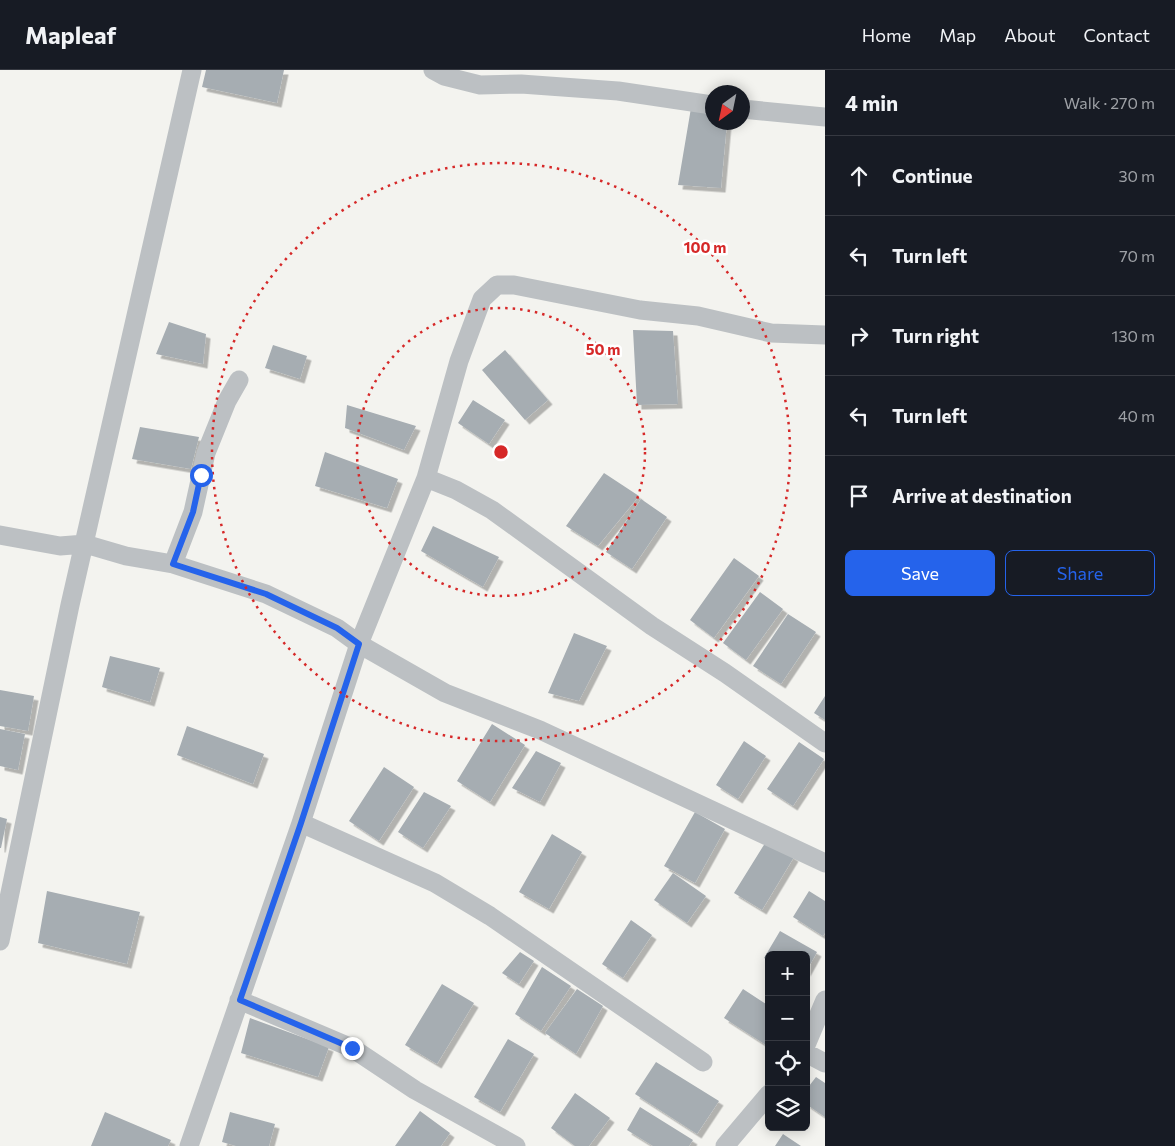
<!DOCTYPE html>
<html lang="en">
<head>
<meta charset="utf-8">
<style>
  body { margin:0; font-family:Commissioner,sans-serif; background:#20242c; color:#f1f3f6 }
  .controls { position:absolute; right:15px; bottom:15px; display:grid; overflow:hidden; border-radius:8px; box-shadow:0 2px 12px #0003 }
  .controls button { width:45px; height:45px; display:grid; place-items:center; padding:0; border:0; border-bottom:1px solid #363941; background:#171b24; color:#f1f3f6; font:25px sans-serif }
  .compass { position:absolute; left:705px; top:15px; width:45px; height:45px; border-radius:50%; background:#171b24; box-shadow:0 2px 12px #0003; rotate:213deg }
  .stop { position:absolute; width:15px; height:15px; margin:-11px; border:4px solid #2563eb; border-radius:50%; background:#fff }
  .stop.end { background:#2563eb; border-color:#fff; box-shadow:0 1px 5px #0008 }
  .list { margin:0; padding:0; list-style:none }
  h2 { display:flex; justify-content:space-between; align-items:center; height:65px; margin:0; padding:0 20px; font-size:21px }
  h2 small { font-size:16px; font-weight:400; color:#9ea1a6 }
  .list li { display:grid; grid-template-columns:32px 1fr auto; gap:15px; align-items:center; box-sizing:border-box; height:80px; padding:0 20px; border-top:1px solid #363941 }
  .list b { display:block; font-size:19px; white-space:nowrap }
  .list em { font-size:16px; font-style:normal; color:#9ea1a6 }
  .actions { display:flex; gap:10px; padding:15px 20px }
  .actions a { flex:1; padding:11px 0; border:1px solid #2563eb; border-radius:8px; text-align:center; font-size:18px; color:#2563eb }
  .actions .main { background:#2563eb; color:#fff }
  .icon { flex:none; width:28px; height:28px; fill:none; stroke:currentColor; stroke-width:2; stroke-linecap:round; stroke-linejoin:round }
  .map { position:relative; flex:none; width:825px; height:1076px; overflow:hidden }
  header { display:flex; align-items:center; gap:30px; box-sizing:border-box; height:70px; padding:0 25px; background:#171b24; border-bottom:1px solid #363941 }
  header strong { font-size:24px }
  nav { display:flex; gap:28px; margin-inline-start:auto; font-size:18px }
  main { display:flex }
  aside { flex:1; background:#171b24 }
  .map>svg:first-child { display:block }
  .building { fill:#a6adb2; filter:url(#shadow) }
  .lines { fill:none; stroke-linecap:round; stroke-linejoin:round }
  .minor { stroke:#bcc0c3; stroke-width:19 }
  .route { stroke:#2563eb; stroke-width:6 }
  .ring { fill:none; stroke:#d62828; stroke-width:2.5; stroke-dasharray:2.5 5 }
  .centre { fill:#d62828; stroke:#fff; stroke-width:2.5 }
  .ring-label { font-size:15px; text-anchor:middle; font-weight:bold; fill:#d62828; stroke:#fff; stroke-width:5; stroke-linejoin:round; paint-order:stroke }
</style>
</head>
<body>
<header>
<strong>Mapleaf</strong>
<nav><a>Home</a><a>Map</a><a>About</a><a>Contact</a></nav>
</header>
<main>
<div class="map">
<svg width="825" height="1076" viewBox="0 0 825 1076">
  <defs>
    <filter id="shadow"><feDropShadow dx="4.5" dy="4.5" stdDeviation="0" flood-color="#0004"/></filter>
  </defs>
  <rect width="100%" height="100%" fill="#f3f3ef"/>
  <path class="building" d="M 206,0 L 284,0 L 277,33 L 202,17 Z
    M 691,38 L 712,42 L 712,52 L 727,52 L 721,118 L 678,115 Z
    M 169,252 L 206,264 L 203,294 L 156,284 Z
    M 633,260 L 673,261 L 678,334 L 637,335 Z
    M 273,275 L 307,286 L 300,309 L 265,298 Z
    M 505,280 L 548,330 L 525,350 L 482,300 Z
    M 473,330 L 505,350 L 489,374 L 458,353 Z
    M 347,335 L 416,356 L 404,380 L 345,358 Z
    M 140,357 L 199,367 L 191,399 L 132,389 Z
    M 325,382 L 398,409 L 387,438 L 315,416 Z
    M 604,403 L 639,426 L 598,476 L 566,456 Z
    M 641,429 L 667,447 L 632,499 L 606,482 Z
    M 433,456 L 499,487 L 483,517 L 421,481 Z
    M 734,488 L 759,506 L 714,568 L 690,550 Z
    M 760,522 L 783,539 L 746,590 L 723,573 Z
    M 788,544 L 816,562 L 781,614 L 753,596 Z
    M 574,563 L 607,576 L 579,631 L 548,623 Z
    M 110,586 L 160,598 L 150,632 L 102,617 Z
    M 0,620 L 34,626 L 28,661 L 0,656 Z
    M 825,626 L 825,650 L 814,643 Z
    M 492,654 L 525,675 L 490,732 L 457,711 Z
    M 187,656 L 264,684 L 253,714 L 177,685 Z
    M 0,659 L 25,664 L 18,700 L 0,696 Z
    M 744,671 L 766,686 L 738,729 L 716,715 Z
    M 799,672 L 824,689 L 793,736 L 767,719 Z
    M 536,681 L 561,693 L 540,732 L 512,718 Z
    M 384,697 L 414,717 L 379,771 L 349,751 Z
    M 424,722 L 451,736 L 423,778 L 398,762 Z
    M 695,742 L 725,759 L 695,813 L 664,796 Z
    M 0,747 L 7,749 L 1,778 L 0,778 Z
    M 552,764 L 582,782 L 549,839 L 519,822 Z
    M 767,770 L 794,787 L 762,840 L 734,823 Z
    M 673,803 L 706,826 L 687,853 L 654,830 Z
    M 47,821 L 140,842 L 127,894 L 38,873 Z
    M 809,821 L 825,831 L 825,863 L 823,866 L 793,847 Z
    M 631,850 L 652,865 L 623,908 L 602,894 Z
    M 780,861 L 817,882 L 806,902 L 806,885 L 769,885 L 769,891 L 764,888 Z
    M 520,882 L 534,891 L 519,914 L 502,903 Z
    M 542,897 L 571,916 L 541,961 L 515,944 Z
    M 442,914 L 474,933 L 437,994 L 405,975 Z
    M 577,919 L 603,936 L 576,984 L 545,963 Z
    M 743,919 L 769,936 L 769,977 L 724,948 Z
    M 250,948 L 329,977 L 318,1007 L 241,983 Z
    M 508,969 L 534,984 L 500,1042 L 474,1027 Z
    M 656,992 L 719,1031 L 697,1064 L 635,1024 Z
    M 816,1007 L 825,1013 L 825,1047 L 806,1034 L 806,1020 Z
    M 575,1023 L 610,1048 L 589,1076 L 575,1076 L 551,1058 Z
    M 640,1037 L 693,1070 L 689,1076 L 653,1076 L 627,1060 Z
    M 420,1041 L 450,1063 L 441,1076 L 395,1076 Z
    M 105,1042 L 171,1070 L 168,1076 L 91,1076 Z
    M 230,1042 L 275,1054 L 269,1076 L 236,1076 L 222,1072 Z
    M 783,1064 L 801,1076 L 775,1076 Z"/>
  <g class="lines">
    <path class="minor" d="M 433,0 L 444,6 L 480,15 L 521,14 L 618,21 L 712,35
      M 742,39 L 825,47
      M 426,408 L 456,420 L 492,440 L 652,556 L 725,603 L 825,673
      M 0,465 L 60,476 L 85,474 L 126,486 L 173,494 L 266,524 L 337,558 L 359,574 L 445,623 L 540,660 L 825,793
      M 173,494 L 193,442 L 206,383 L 227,331 L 239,310
      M 301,753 L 435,813 L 490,846 L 703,992
      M 0,871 L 70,535 L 192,0
      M 239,930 L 352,978 L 415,1020 L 516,1076
      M 806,975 L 825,930
      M 806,983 L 825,993
      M 189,1076 L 301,753 L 359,574 L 426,408 L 459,291 L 482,229 L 497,215 L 514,215 L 640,240 L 698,246 L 771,263 L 825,265
      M 725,1076 L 769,1024"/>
  </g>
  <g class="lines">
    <path class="route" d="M 201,405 L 193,442 L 173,494 L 266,524 L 337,558 L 359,574 L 301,753 L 240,930 L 352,978"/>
  </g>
  <g class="ring">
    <circle cx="501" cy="382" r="144"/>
    <circle cx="501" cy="382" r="289"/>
  </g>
  <circle cx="501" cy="382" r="8" class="centre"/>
  <g class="ring-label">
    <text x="705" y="183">100 m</text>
    <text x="603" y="285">50 m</text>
  </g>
</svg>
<div class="controls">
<button>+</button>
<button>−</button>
<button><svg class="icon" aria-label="locate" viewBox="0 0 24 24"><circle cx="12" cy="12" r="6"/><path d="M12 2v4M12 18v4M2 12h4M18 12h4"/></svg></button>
<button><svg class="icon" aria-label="layers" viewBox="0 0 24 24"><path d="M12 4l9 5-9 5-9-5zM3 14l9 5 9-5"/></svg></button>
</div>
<svg class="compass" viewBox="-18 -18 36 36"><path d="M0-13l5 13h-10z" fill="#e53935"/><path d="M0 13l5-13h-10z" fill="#9ea1a6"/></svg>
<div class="stop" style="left:201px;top:405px"></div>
<div class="stop end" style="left:352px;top:978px"></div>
</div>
<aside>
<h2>4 min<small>Walk · 270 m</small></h2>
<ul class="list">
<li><svg class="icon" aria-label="ahead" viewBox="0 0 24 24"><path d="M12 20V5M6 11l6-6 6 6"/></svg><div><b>Continue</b></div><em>30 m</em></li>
<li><svg class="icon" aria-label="left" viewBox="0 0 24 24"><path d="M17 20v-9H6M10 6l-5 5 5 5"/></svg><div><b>Turn left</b></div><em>70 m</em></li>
<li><svg class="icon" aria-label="right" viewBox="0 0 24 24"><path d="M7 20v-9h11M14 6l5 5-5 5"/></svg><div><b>Turn right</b></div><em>130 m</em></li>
<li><svg class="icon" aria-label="left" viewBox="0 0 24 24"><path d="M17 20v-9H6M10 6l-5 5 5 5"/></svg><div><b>Turn left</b></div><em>40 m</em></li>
<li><svg class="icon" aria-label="arrive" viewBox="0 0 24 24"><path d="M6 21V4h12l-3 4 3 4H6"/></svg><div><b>Arrive at destination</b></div></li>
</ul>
<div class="actions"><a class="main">Save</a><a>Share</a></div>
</aside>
</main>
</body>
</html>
